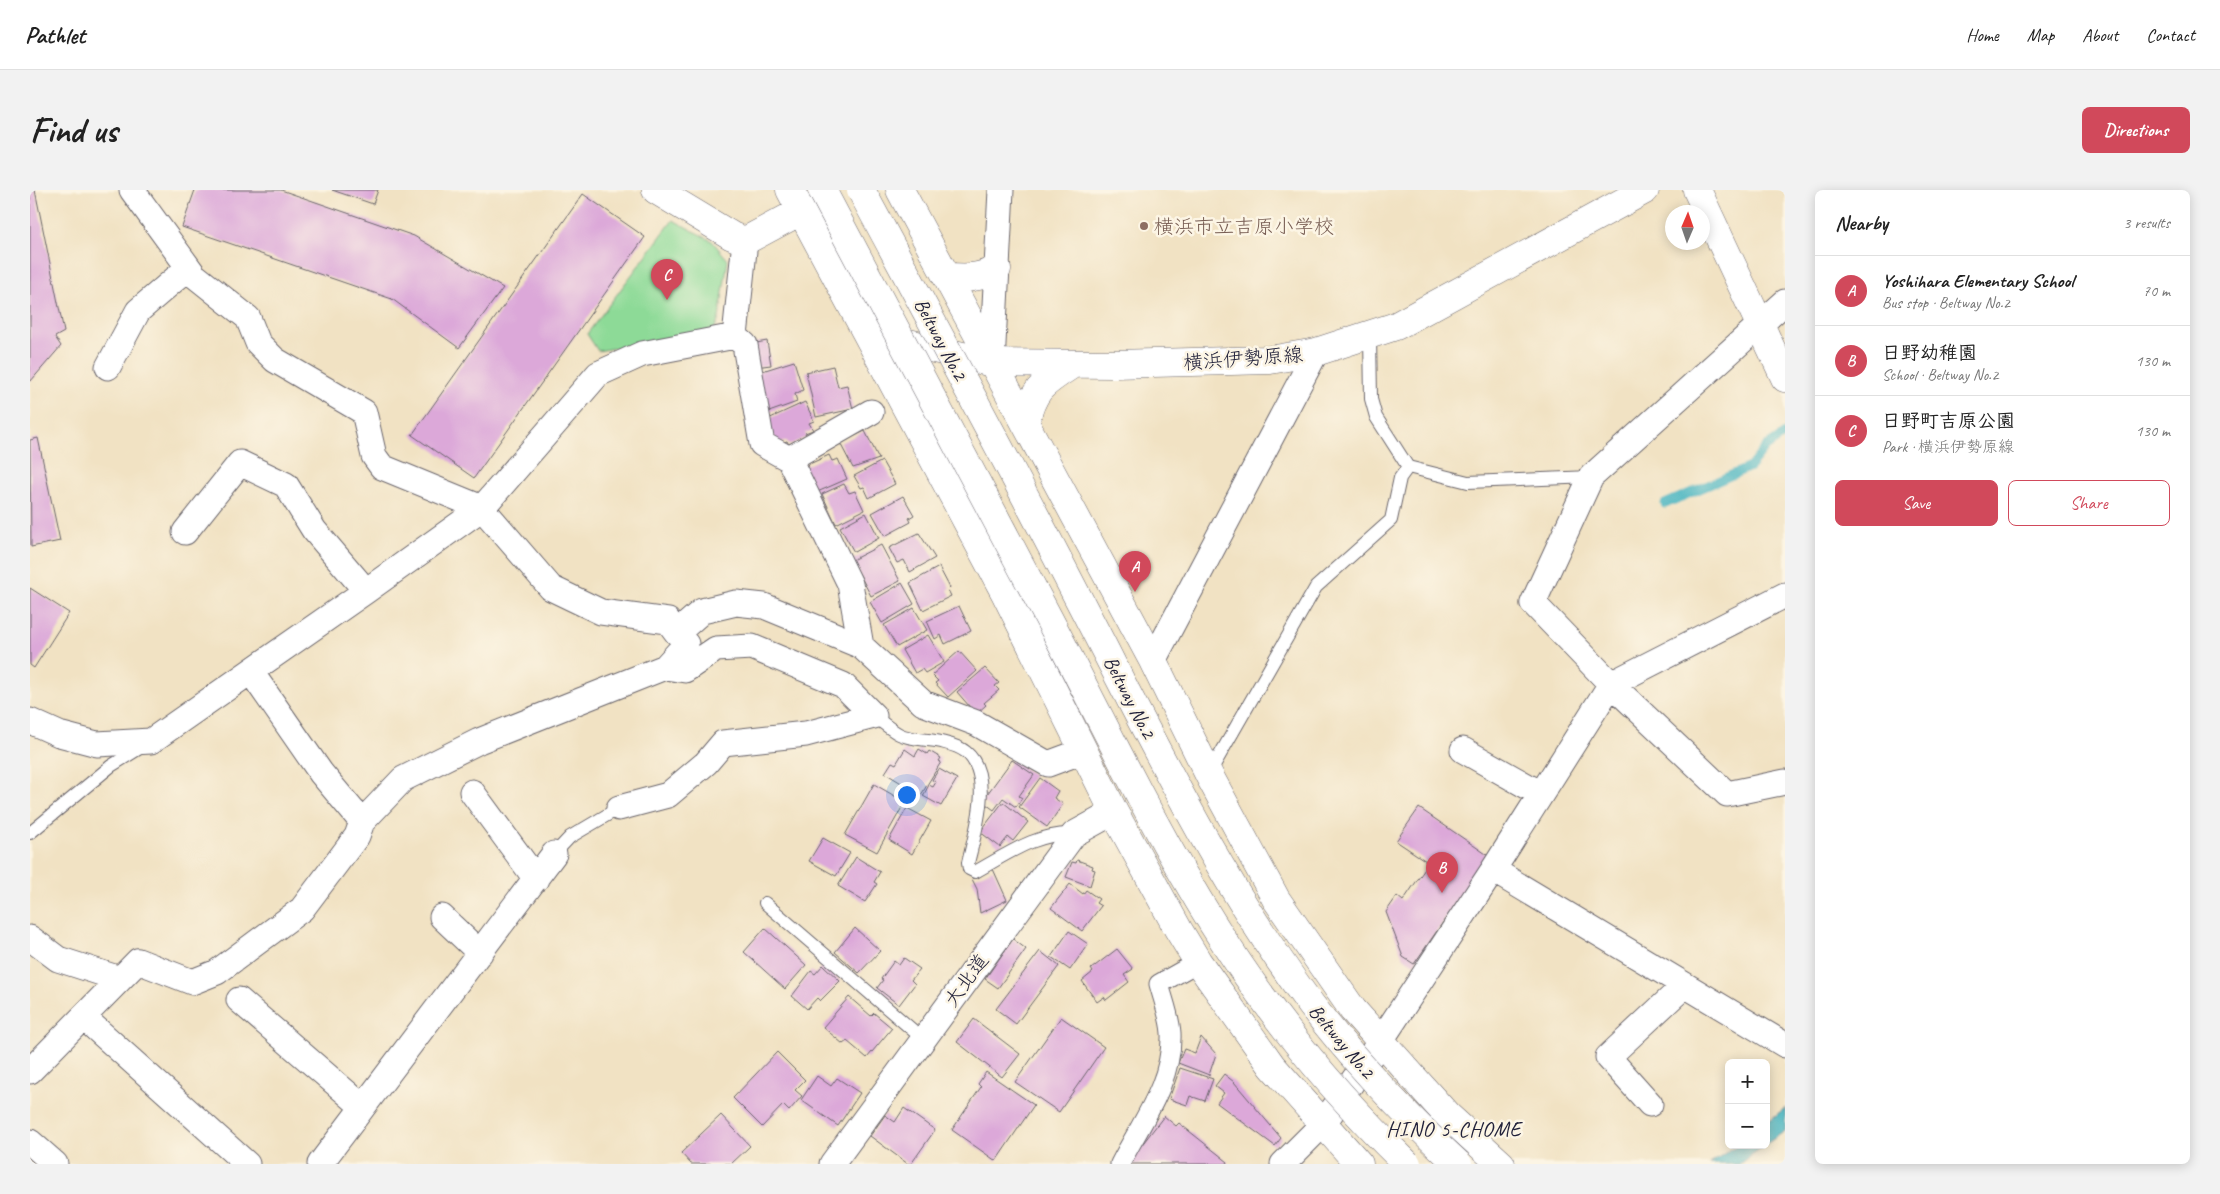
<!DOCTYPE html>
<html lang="en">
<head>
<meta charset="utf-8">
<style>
  body { margin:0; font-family:Caveat,"Klee One",sans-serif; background:#f2f2f2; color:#222 }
  .controls { position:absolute; right:15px; bottom:15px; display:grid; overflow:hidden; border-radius:8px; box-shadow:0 2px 12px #0003 }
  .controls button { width:45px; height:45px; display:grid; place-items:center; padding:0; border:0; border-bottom:1px solid #e0e0e0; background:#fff; color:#222; font:25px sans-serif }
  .compass { position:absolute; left:1635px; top:15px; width:45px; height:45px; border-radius:50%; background:#fff; box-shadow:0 2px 12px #0003; rotate:2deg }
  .you { position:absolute; left:876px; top:604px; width:18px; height:18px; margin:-12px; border:4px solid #fff; border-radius:50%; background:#1a73e8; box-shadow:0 0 0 8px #1a73e833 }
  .badge { display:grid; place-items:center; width:32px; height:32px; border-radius:50%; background:#d1495b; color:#fff; font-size:16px; font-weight:700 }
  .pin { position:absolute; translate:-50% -41px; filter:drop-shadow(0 1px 2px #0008) }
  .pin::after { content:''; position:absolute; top:26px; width:18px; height:15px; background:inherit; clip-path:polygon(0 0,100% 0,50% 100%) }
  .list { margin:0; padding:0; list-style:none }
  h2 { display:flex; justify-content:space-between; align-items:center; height:65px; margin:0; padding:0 20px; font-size:21px }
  h2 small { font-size:16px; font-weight:400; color:#767676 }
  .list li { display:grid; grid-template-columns:32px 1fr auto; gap:15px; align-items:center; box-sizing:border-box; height:70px; padding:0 20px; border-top:1px solid #e0e0e0 }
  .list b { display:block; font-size:19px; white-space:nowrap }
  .list p { margin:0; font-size:16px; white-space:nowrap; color:#767676 }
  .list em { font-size:16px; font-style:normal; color:#767676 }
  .actions { display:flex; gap:10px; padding:15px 20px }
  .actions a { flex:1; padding:11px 0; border:1px solid #d1495b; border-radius:8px; text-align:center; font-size:18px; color:#d1495b }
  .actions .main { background:#d1495b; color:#fff }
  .map { position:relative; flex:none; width:1755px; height:974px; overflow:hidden; border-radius:8px }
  header { display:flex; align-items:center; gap:30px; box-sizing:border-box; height:70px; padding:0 25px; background:#fff; border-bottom:1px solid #e0e0e0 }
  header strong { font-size:24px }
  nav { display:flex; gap:28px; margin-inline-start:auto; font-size:18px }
  .intro { display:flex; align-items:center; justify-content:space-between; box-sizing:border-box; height:120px; padding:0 30px }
  h1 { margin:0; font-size:35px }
  .button { padding:12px 22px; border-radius:8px; background:#d1495b; color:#fff; font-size:18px; font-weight:700 }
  main { display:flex; gap:30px; padding:0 30px }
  aside { flex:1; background:#fff; border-radius:8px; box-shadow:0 2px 12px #0003 }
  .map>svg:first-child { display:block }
  .green { fill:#8dda97; stroke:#587e69 }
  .water { fill:#43b2bf; stroke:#326a7d }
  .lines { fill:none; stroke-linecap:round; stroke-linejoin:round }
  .stream { stroke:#43b2bf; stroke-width:9 }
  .building { fill:#dca8d9 }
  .service-casing { stroke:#6a656b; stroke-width:14 }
  .pedestrian-casing { stroke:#6a656b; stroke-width:21 }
  .minor-casing { stroke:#6a656b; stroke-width:27 }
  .tertiary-casing { stroke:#6a656b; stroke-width:29 }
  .primary-casing { stroke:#6a656b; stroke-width:29 }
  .service { stroke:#fff; stroke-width:12 }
  .pedestrian { stroke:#fff; stroke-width:19 }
  .minor { stroke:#fff; stroke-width:25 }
  .tertiary { stroke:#fff; stroke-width:28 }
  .primary { stroke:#fff; stroke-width:28 }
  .primary-bridge-casing { stroke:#6a656b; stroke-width:29; stroke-linecap:butt }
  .primary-bridge { stroke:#fff; stroke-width:28 }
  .education-dot { fill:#8d6e63; stroke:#fcf5e5; stroke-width:2 }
  .labels { text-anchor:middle; stroke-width:5; stroke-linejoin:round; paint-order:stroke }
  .education-label { font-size:20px; fill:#785e54; stroke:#fcf5e5; text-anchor:start }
  .street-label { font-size:20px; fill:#22223b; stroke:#fcf5e5 }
  .neighbourhood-label { font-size:21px; letter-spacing:1px; fill:#22223b; stroke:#fcf5e5 }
</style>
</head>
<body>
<header>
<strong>Pathlet</strong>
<nav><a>Home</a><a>Map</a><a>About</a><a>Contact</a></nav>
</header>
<div class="intro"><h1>Find us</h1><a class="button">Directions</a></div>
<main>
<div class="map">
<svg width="1755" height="974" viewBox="0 0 1755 974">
  <rect width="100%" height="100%" fill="#fcf5e5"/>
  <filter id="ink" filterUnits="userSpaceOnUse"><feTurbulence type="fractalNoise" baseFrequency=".02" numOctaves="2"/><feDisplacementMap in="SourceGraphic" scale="10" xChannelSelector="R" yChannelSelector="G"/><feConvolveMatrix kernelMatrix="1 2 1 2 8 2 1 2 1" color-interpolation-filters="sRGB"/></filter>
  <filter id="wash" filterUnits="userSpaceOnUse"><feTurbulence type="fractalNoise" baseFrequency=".0096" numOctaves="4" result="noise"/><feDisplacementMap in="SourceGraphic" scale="20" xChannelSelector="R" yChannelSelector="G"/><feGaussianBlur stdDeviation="1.12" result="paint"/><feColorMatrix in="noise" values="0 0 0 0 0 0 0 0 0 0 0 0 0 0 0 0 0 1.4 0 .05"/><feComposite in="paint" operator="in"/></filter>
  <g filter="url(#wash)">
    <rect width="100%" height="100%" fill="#f1e2c3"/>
    <path class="green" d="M 643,30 L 682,51 L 698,70 L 689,128 L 684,140 L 568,161 L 557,144 Z"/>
    <path class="water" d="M 1755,918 L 1755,941 L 1736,954 L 1736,933 Z
      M 1707,955 L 1735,955 L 1709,974 L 1679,974 Z"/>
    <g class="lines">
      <path class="stream" d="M 1635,314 L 1720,277 L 1736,257 L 1755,244"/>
    </g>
    <g id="blocks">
      <path class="building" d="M 0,0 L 5,0 L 34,142 L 25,147 L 31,156 L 0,192 Z
        M 165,0 L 251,0 L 384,46 L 473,98 L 429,158 L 362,109 L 152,37 Z
        M 302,0 L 348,0 L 343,14 Z
        M 553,4 L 615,47 L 444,288 L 382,245 Z
        M 737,151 L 741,175 L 725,177 L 721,154 Z
        M 764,171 L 773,200 L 765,204 L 767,212 L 739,222 L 726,183 Z
        M 803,176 L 808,197 L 817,195 L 823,219 L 786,227 L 776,182 Z
        M 775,212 L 784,231 L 779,233 L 783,240 L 775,243 L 777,247 L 759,255 L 757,251 L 748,254 L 736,230 Z
        M 835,241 L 849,269 L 823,278 L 810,253 Z
        M 8,248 L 30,351 L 1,357 L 0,250 Z
        M 799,265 L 802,271 L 808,269 L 817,289 L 785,303 L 773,277 Z
        M 852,271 L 865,294 L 839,308 L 834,297 L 831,298 L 824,286 Z
        M 814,294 L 819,303 L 825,301 L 834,320 L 806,334 L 792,304 Z
        M 873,306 L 884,325 L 879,328 L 881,332 L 855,346 L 842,323 Z
        M 836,323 L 849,348 L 824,362 L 810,337 Z
        M 889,343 L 905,368 L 880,382 L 874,370 L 867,373 L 859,358 Z
        M 851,355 L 870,391 L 841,406 L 822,370 Z
        M 909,377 L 920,398 L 918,400 L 921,406 L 893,420 L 880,393 Z
        M 872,393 L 884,414 L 852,433 L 840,412 Z
        M 0,398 L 39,423 L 4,478 L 0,475 Z
        M 929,416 L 941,441 L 915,454 L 911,445 L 905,449 L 897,431 Z
        M 884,418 L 897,440 L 867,457 L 854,435 Z
        M 898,445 L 914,472 L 895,483 L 892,479 L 885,483 L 872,460 Z
        M 929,461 L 947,481 L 918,507 L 905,493 L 908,491 L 902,485 Z
        M 955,478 L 969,493 L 965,496 L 969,500 L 954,513 L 956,515 L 946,524 L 927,502 Z
        M 875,559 L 885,566 L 889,559 L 897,564 L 899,561 L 911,568 L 909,571 L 911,572 L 891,605 L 855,583 L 862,572 L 866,574 Z
        M 982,570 L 1004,585 L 989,606 L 992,608 L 986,617 L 973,608 L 964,620 L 952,611 Z
        M 909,579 L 927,589 L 911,616 L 893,606 L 899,595 L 903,597 L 906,592 L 902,590 Z
        M 1010,588 L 1028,601 L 1024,608 L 1033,614 L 1017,637 L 989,617 Z
        M 844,594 L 875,612 L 847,662 L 815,645 Z
        M 973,612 L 998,632 L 983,651 L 978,647 L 970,657 L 950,642 Z
        M 877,618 L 901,631 L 882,664 L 859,650 Z
        M 1389,618 L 1459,666 L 1384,774 L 1373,767 L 1356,722 L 1367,706 L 1373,711 L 1399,673 L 1366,651 Z
        M 793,648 L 820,663 L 806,686 L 779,671 Z
        M 826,667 L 850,682 L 844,692 L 847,694 L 835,712 L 808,696 Z
        M 1047,670 L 1063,676 L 1062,679 L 1065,680 L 1060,696 L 1036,687 L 1042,672 L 1046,673 Z
        M 963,679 L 977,710 L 950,723 L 947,699 L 942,689 Z
        M 1040,694 L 1053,704 L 1056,700 L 1069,709 L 1066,713 L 1071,716 L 1052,741 L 1021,718 Z
        M 735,738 L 776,775 L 755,799 L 714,762 Z
        M 825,738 L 850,761 L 829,783 L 805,762 Z
        M 1039,741 L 1058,754 L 1040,780 L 1021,767 Z
        M 983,749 L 996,759 L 968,798 L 955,789 Z
        M 1087,759 L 1103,779 L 1094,785 L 1099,792 L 1076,810 L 1074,807 L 1067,812 L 1052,791 L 1063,782 L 1061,779 Z
        M 1010,761 L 1029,776 L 986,834 L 966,819 Z
        M 874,768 L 890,779 L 881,790 L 885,794 L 869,815 L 847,798 L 853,790 L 851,789 L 864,771 L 869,775 Z
        M 793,775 L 810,791 L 790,811 L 787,808 L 777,819 L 762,806 L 781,781 L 785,784 Z
        M 819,807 L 841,826 L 844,823 L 862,838 L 837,868 L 817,851 L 813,854 L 793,837 Z
        M 1031,827 L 1074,857 L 1029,922 L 985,892 Z
        M 944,829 L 990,864 L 972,887 L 927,852 Z
        M 1171,847 L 1186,864 L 1179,885 L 1148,873 L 1154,859 L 1165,863 Z
        M 747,862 L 775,890 L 765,900 L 772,906 L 759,921 L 753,915 L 732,937 L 703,908 Z
        M 1150,878 L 1183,889 L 1175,911 L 1160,906 L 1157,915 L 1139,909 Z
        M 956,882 L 1004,915 L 966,971 L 922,940 L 951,897 L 948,894 Z
        M 1194,884 L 1204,892 L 1251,948 L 1245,956 L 1187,913 L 1194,903 L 1185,896 Z
        M 787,886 L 801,896 L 807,888 L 830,903 L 808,936 L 771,910 Z
        M 874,918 L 905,940 L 881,974 L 878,974 L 840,946 L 855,925 L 865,932 Z
        M 691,925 L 720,956 L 701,974 L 661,974 L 651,963 Z
        M 1134,926 L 1146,936 L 1149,933 L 1198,972 L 1197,974 L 1097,974 Z"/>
    </g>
  </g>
  <g filter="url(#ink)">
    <use href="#blocks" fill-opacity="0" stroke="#6a656b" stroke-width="1"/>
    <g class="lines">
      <g class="service-casing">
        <path id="service" d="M 1378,277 L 1438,292 L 1561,287
          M 844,526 C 852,532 860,539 869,544 C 880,550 898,549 911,552 C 919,554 929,556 936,562 C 964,585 945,643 938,673 L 939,679 L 945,682 C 976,665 1007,642 1044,644
          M 1179,584 L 1286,397 L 1361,330 L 1370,288 L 1378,277 L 1346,227 L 1341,209 L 1340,145
          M 0,643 L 81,576 L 113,556
          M 524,664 L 540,647 L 589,618
          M 735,713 L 893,849"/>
      </g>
      <g class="pedestrian-casing">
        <path id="pedestrian" d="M 1090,974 C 1111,932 1143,892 1141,843 C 1140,827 1133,809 1129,794 L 1168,772"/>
      </g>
      <g class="minor-casing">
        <path id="minor" d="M 102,0 L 164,85 L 218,128 L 228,153 L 245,170 L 334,222 L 344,266 L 352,277 L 452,318 L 521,398 L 571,422 L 638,431 L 647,443 L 672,421 L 706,413 L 734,416 L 831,456
          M 1755,112 L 1561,287 L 1503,413 L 1581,494 L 1697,604 L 1755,592
          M 705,146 L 715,155 L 732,254 L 759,269 L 841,222
          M 962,173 L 971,0
          M 78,177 L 108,121 L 158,78
          M 759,269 L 820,394 L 831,456 L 893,513 L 946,533 L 1018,574 L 1053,561
          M 155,342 L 210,273 L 256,295 L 284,340 L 336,401
          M 1123,471 L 1286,162
          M 221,482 L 291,583 L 332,632
          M 0,531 L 29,544 L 67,554 L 121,551 L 336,401 L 452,318 L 568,184 L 612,164 L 705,146 L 715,51
          M 1433,560 L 1511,604
          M 442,602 L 506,689
          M 589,618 L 638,605 L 676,573 L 693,553 L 776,544 L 844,526 L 813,495 L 722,457 L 686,459 L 655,480 L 635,477
          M 1463,680 L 1755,855
          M 412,727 L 450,763
          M 0,748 L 28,769 L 90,789
          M 209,810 L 333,917
          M 53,827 L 217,974
          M 0,881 L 108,771 L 162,792 L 187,782 L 272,719 L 327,646 L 332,632 L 373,589 L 449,551 L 635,477 L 656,454
          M 1620,914 L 1578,867 L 1655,795
          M 0,952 L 25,974
          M 290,974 L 524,664
          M 802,974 L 1044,644 L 1084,622
          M 1253,974 L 1293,934 L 1350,852 L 1463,680 L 1581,494 L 1755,405"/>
      </g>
      <g class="tertiary-casing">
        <path id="tertiary" d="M 1667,0 L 1755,188"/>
      </g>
      <g class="primary-casing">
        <path id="primary" d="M 626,0 L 702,46 L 715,51 L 771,21
          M 760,0 L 976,405 L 1084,622 L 1148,739 L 1168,772 L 1242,876 L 1329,974
          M 870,0 L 1123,471 L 1179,585 L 1246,709 L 1323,820 L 1417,925 L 1471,974
          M 916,86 C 936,89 949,88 967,79
          M 854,147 L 962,173 L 1084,174 L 1240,170 L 1286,162 L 1366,136 L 1615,0
          M 995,233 C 1004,197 1013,194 1043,174"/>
      </g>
      <use href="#service" class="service"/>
      <use href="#pedestrian" class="pedestrian"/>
      <use href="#minor" class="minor"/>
      <use href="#tertiary" class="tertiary"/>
      <use href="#primary" class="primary"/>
      <g class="primary-bridge-casing">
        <path id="primary-bridge" d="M 792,0 C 867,144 945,287 1020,431 C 1073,532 1122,636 1183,734 C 1237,821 1303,902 1377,974
          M 831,0 C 903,134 976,268 1045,402 C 1117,540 1184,682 1276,808 C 1321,868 1373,923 1428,974"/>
      </g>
      <use href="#primary-bridge" class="primary-bridge"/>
    </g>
  </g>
  <circle class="education-dot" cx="1114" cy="36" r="5"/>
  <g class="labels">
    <g class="education-label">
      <text x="1124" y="43">横浜市立吉原小学校</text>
    </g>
    <g class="street-label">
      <text transform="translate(911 149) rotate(62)" y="7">Beltway No.2</text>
      <text transform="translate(1213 168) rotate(-4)" y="7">横浜伊勢原線</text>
      <text transform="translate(1100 507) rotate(63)" y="7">Beltway No.2</text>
      <text transform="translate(936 790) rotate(-54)" y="7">大北道</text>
      <text transform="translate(1312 851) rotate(50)" y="7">Beltway No.2</text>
    </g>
    <g class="neighbourhood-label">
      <text x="1424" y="946">HINO 5-CHOME</text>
    </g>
  </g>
</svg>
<div class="controls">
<button>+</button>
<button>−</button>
</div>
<svg class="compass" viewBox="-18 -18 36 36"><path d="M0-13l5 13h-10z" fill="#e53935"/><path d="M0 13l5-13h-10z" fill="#767676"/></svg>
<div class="you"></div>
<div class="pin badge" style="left:1105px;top:402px">A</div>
<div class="pin badge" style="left:1412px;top:703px">B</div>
<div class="pin badge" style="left:637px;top:110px">C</div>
</div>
<aside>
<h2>Nearby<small>3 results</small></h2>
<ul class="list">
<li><span class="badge">A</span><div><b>Yoshihara Elementary School</b><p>Bus stop · Beltway No.2</p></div><em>70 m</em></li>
<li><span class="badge">B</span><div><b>日野幼稚園</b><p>School · Beltway No.2</p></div><em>130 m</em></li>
<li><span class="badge">C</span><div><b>日野町吉原公園</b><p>Park · 横浜伊勢原線</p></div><em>130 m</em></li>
</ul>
<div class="actions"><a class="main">Save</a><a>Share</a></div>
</aside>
</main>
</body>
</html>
